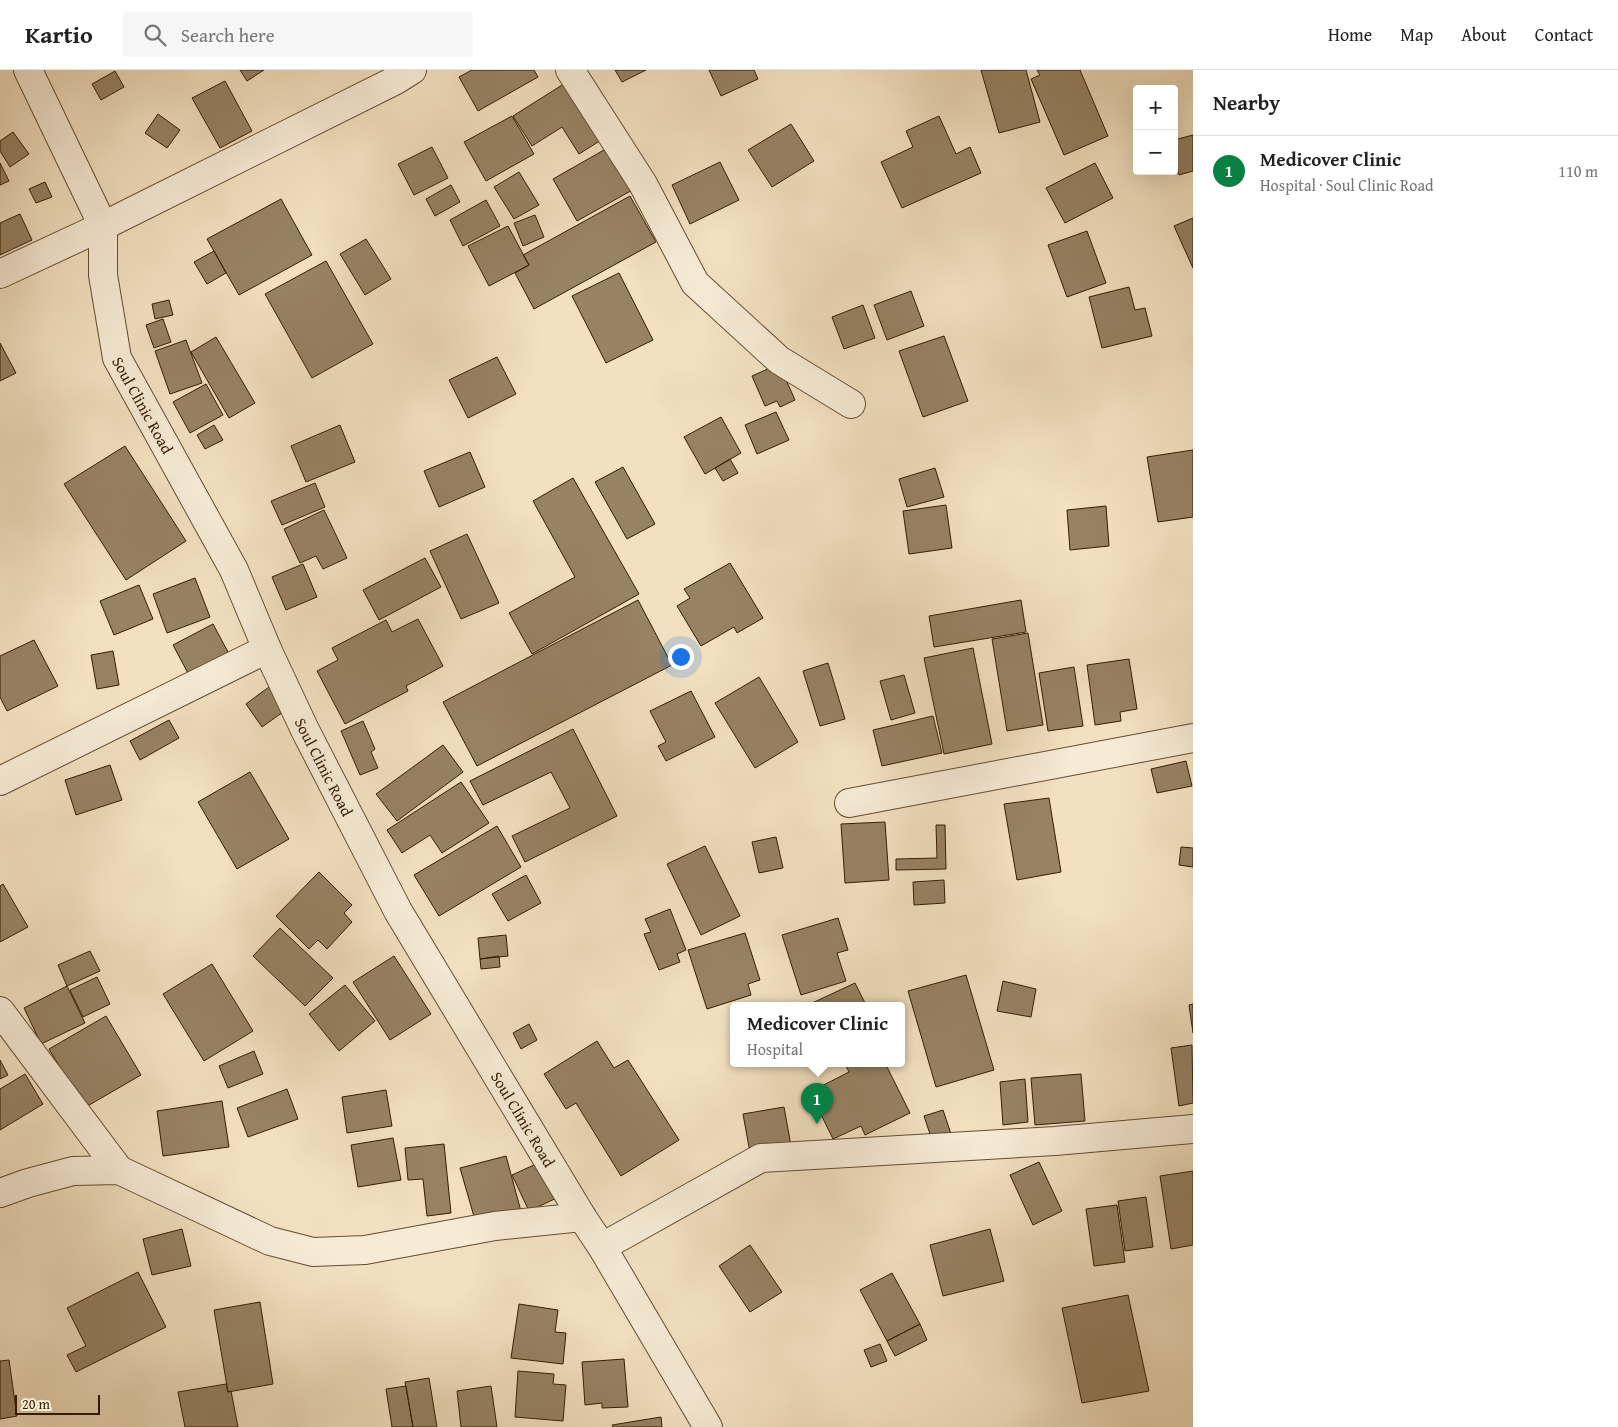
<!DOCTYPE html>
<html lang="en">
<head>
<meta charset="utf-8">
<style>
  body { margin:0; font-family:"Gentium Book Plus",serif; background:#f6f6f6; color:#222 }
  .controls { position:absolute; right:15px; top:15px; display:grid; overflow:hidden; border-radius:5px; box-shadow:0 5px 20px #0002 }
  .controls button { width:45px; height:45px; display:grid; place-items:center; padding:0; border:0; border-bottom:1px solid #e0e0e0; background:#fff; color:#222; font:25px sans-serif }
  .scale { position:absolute; left:15px; bottom:12px; width:85px; box-sizing:border-box; padding-left:5px; border:2px solid #351c01; border-top:0; font-size:14px; line-height:18px; white-space:nowrap; color:#351c01; -webkit-text-stroke:4px #f7ebd6; paint-order:stroke }
  .you { position:absolute; left:680px; top:586px; width:18px; height:18px; margin:-12px; border:4px solid #fff; border-radius:50%; background:#1a73e8; box-shadow:0 0 0 8px #1a73e833 }
  .badge { display:grid; place-items:center; width:32px; height:32px; border-radius:50%; background:#0b8043; color:#fff; font-size:16px; font-weight:700 }
  .pin { position:absolute; translate:-50% -41px; filter:drop-shadow(0 1px 2px #0008) }
  .pin::after { content:''; position:absolute; top:26px; width:18px; height:15px; background:inherit; clip-path:polygon(0 0,100% 0,50% 100%) }
  .popup { position:absolute; left:730px; top:932px; width:175px; height:65px; box-sizing:border-box; display:grid; place-content:center; border-radius:5px; background:#fff; filter:drop-shadow(0 1px 4px #0005); font-size:16px; white-space:nowrap; color:#767676 }
  .popup b { font-size:19px; color:#222 }
  .popup::after { content:''; position:absolute; left:50%; top:100%; margin-left:-10px; border:10px solid transparent; border-top-color:#fff }
  .list { margin:0; padding:0; list-style:none }
  h2 { display:flex; justify-content:space-between; align-items:center; height:65px; margin:0; padding:0 20px; font-size:21px }
  h2 small { font-size:16px; font-weight:400; color:#767676 }
  .list li { display:grid; grid-template-columns:32px 1fr auto; gap:15px; align-items:center; box-sizing:border-box; height:70px; padding:0 20px; border-top:1px solid #e0e0e0 }
  .list b { display:block; font-size:19px; white-space:nowrap }
  .list p { margin:0; font-size:16px; white-space:nowrap; color:#767676 }
  .list em { font-size:16px; font-style:normal; color:#767676 }
  .icon { flex:none; width:28px; height:28px; fill:none; stroke:currentColor; stroke-width:2; stroke-linecap:round; stroke-linejoin:round }
  .map { position:relative; flex:none; width:1193px; height:1357px; overflow:hidden }
  header { display:flex; align-items:center; gap:30px; box-sizing:border-box; height:70px; padding:0 25px; background:#fff; border-bottom:1px solid #e0e0e0 }
  header strong { font-size:24px }
  nav { display:flex; gap:28px; margin-inline-start:auto; font-size:18px }
  .search { width:350px; height:45px; background:#f6f6f6; display:flex; align-items:center; gap:12px; box-sizing:border-box; padding:0 18px; border-radius:5px; color:#767676; font-size:19px }
  main { display:flex }
  aside { flex:1; background:#fff }
  .map>svg:first-child { display:block }
  .building { fill:#978264; stroke:#351c01 }
  .lines { fill:none; stroke-linecap:round; stroke-linejoin:round }
  .minor-casing { stroke:#644d31; stroke-width:30 }
  .minor { stroke:#f7ebd6; stroke-width:28 }
  .labels { text-anchor:middle; stroke-width:5; stroke-linejoin:round; paint-order:stroke }
  .street-label { font-size:16px; fill:#351c01; stroke:#f7ebd6 }
</style>
</head>
<body>
<header>
<strong>Kartio</strong>
<div class="search"><svg class="icon" aria-label="search" viewBox="0 0 24 24"><circle cx="10" cy="10" r="6"/><path d="M15 15l6 6"/></svg>Search here</div>
<nav><a>Home</a><a>Map</a><a>About</a><a>Contact</a></nav>
</header>
<main>
<div class="map">
<svg width="1193" height="1357" viewBox="0 0 1193 1357">
  <rect width="100%" height="100%" fill="#f2e0c0"/>
  <filter id="stains"><feTurbulence type="fractalNoise" baseFrequency=".004" numOctaves="4"/><feColorMatrix values="0 0 0 0 .2 0 0 0 0 .09 0 0 0 0 .02 0 0 0 .5 -.17"/></filter>
  <radialGradient id="worn" r=".72"><stop offset=".6" stop-color="#630" stop-opacity="0"/><stop offset="1" stop-color="#630" stop-opacity=".3"/></radialGradient>
  <path class="building" d="M 240,0 L 264,0 L 247,11 Z
    M 472,0 L 534,0 L 538,7 L 478,41 L 459,7 Z
    M 615,0 L 646,0 L 622,12 Z
    M 709,0 L 754,0 L 758,9 L 721,26 Z
    M 981,0 L 1026,0 L 1040,52 L 999,63 Z
    M 1037,0 L 1080,0 L 1108,66 L 1064,85 L 1031,9 L 1040,5 Z
    M 115,1 L 124,17 L 101,30 L 92,14 Z
    M 570,10 L 606,67 L 579,84 L 562,57 L 532,76 L 513,46 Z
    M 225,11 L 252,61 L 220,78 L 192,28 Z
    M 158,44 L 180,60 L 167,78 L 145,63 Z
    M 512,46 L 534,84 L 486,111 L 464,72 Z
    M 939,46 L 956,84 L 970,77 L 981,103 L 902,138 L 881,92 L 913,77 L 906,61 Z
    M 791,54 L 814,91 L 772,117 L 748,80 Z
    M 13,62 L 29,84 L 10,97 L 0,81 L 0,71 Z
    M 1193,65 L 1193,101 L 1179,105 L 1174,86 L 1174,70 Z
    M 611,76 L 636,118 L 577,151 L 553,109 Z
    M 432,77 L 448,108 L 414,125 L 398,94 Z
    M 720,92 L 739,130 L 690,154 L 672,115 Z
    M 0,93 L 9,111 L 0,115 Z
    M 1095,93 L 1113,128 L 1065,153 L 1046,118 Z
    M 519,102 L 539,135 L 514,149 L 494,117 Z
    M 45,112 L 52,127 L 36,133 L 29,119 Z
    M 451,115 L 460,132 L 435,146 L 426,129 Z
    M 630,126 L 656,172 L 534,239 L 515,203 L 529,195 L 523,185 Z
    M 281,129 L 312,185 L 239,225 L 207,169 Z
    M 486,130 L 500,156 L 463,176 L 450,150 Z
    M 20,144 L 32,170 L 0,185 L 0,153 Z
    M 535,145 L 544,167 L 523,176 L 514,153 Z
    M 1193,148 L 1193,198 L 1174,156 Z
    M 508,156 L 529,195 L 489,216 L 468,176 Z
    M 1087,161 L 1106,213 L 1067,227 L 1048,175 Z
    M 366,169 L 391,209 L 365,225 L 340,184 Z
    M 214,181 L 226,203 L 207,214 L 194,192 Z
    M 326,191 L 373,274 L 312,308 L 265,224 Z
    M 619,203 L 653,270 L 606,293 L 572,226 Z
    M 1129,217 L 1135,240 L 1145,238 L 1152,266 L 1102,278 L 1089,227 Z
    M 911,221 L 924,256 L 887,270 L 874,235 Z
    M 169,230 L 173,245 L 155,249 L 152,234 Z
    M 863,235 L 875,268 L 844,279 L 832,247 Z
    M 163,249 L 171,272 L 154,278 L 146,255 Z
    M 944,266 L 968,331 L 923,347 L 899,281 Z
    M 216,267 L 255,333 L 229,348 L 191,282 Z
    M 186,270 L 202,313 L 170,324 L 155,281 Z
    M 0,273 L 16,303 L 0,311 Z
    M 497,287 L 516,324 L 468,348 L 449,310 Z
    M 779,294 L 795,330 L 780,337 L 777,331 L 765,336 L 752,306 Z
    M 206,314 L 223,345 L 190,363 L 173,332 Z
    M 776,342 L 789,370 L 757,384 L 745,355 Z
    M 721,347 L 741,383 L 705,404 L 684,367 Z
    M 214,355 L 223,370 L 205,379 L 197,365 Z
    M 340,355 L 355,392 L 306,412 L 291,376 Z
    M 125,376 L 186,471 L 126,510 L 64,414 Z
    M 1193,380 L 1193,447 L 1158,452 L 1147,387 Z
    M 470,382 L 485,417 L 439,437 L 424,401 Z
    M 730,389 L 738,403 L 723,411 L 715,398 Z
    M 623,397 L 655,454 L 627,469 L 595,412 Z
    M 935,398 L 944,427 L 907,437 L 899,409 Z
    M 573,408 L 639,524 L 532,584 L 509,543 L 575,507 L 533,431 Z
    M 315,413 L 325,437 L 282,455 L 271,431 Z
    M 946,435 L 952,478 L 909,484 L 903,441 Z
    M 1106,436 L 1109,476 L 1070,480 L 1067,440 Z
    M 324,440 L 347,488 L 323,499 L 316,486 L 300,493 L 284,459 Z
    M 467,464 L 499,533 L 461,549 L 430,481 Z
    M 425,488 L 441,517 L 379,550 L 363,520 Z
    M 730,493 L 763,548 L 737,563 L 734,557 L 701,576 L 677,536 L 690,528 L 684,519 Z
    M 303,494 L 317,527 L 286,540 L 272,507 Z
    M 195,508 L 210,547 L 167,563 L 153,524 Z
    M 139,515 L 153,549 L 114,565 L 100,531 Z
    M 638,530 L 672,595 L 477,696 L 443,632 Z
    M 1021,530 L 1026,562 L 934,577 L 929,546 Z
    M 418,549 L 443,596 L 406,616 L 408,621 L 345,654 L 317,601 L 338,590 L 332,578 L 386,550 L 392,562 Z
    M 213,554 L 229,584 L 189,605 L 173,575 Z
    M 1028,563 L 1043,655 L 1007,661 L 992,569 Z
    M 34,570 L 58,616 L 7,641 L 0,627 L 0,586 Z
    M 973,578 L 992,674 L 944,684 L 924,588 Z
    M 113,581 L 119,615 L 97,619 L 91,585 Z
    M 1129,589 L 1137,639 L 1120,642 L 1121,651 L 1095,655 L 1087,595 Z
    M 828,593 L 845,649 L 820,656 L 803,601 Z
    M 1074,597 L 1083,656 L 1048,661 L 1039,603 Z
    M 904,605 L 915,643 L 891,650 L 880,611 Z
    M 759,607 L 798,672 L 755,698 L 715,633 Z
    M 273,614 L 290,637 L 262,657 L 246,634 Z
    M 691,621 L 715,667 L 666,691 L 658,676 L 666,672 L 650,641 Z
    M 933,646 L 942,683 L 882,696 L 873,660 Z
    M 169,650 L 179,668 L 140,690 L 130,671 Z
    M 363,651 L 375,679 L 371,682 L 378,698 L 360,705 L 341,661 Z
    M 573,659 L 617,746 L 525,792 L 512,766 L 570,738 L 551,702 L 483,735 L 470,711 Z
    M 443,675 L 463,702 L 397,751 L 376,724 Z
    M 1186,691 L 1192,716 L 1157,723 L 1151,699 Z
    M 110,695 L 122,730 L 76,745 L 65,710 Z
    M 250,702 L 289,769 L 237,799 L 198,732 Z
    M 461,712 L 489,753 L 442,783 L 430,765 L 402,783 L 387,760 Z
    M 1049,728 L 1061,802 L 1017,810 L 1004,734 Z
    M 885,752 L 889,810 L 845,813 L 841,754 Z
    M 936,755 L 945,755 L 946,799 L 896,800 L 896,789 L 937,788 Z
    M 497,756 L 521,797 L 439,846 L 414,805 Z
    M 776,767 L 783,798 L 759,803 L 752,772 Z
    M 705,776 L 740,846 L 701,865 L 667,794 Z
    M 1181,777 L 1193,778 L 1193,797 L 1179,795 Z
    M 319,802 L 352,835 L 344,843 L 352,852 L 327,879 L 318,870 L 309,879 L 276,846 Z
    M 526,805 L 541,833 L 508,851 L 492,824 Z
    M 944,810 L 945,833 L 914,835 L 913,812 Z
    M 3,814 L 28,857 L 0,872 L 0,816 Z
    M 670,839 L 686,880 L 677,884 L 680,892 L 659,900 L 644,864 L 651,862 L 645,849 Z
    M 838,848 L 848,880 L 837,883 L 846,911 L 801,925 L 782,865 Z
    M 280,858 L 333,908 L 305,936 L 253,886 Z
    M 745,863 L 760,910 L 748,914 L 751,925 L 707,939 L 688,880 Z
    M 506,865 L 508,886 L 480,889 L 478,868 Z
    M 90,881 L 100,901 L 67,916 L 58,895 Z
    M 394,886 L 431,944 L 390,970 L 353,912 Z
    M 499,886 L 500,897 L 481,899 L 480,889 Z
    M 212,894 L 253,961 L 204,991 L 163,924 Z
    M 966,905 L 994,1000 L 936,1017 L 908,921 Z
    M 97,907 L 110,934 L 83,947 L 70,920 Z
    M 1003,911 L 1036,919 L 1031,947 L 997,941 Z
    M 855,913 L 866,935 L 808,935 Z
    M 345,915 L 375,951 L 339,981 L 309,944 Z
    M 67,916 L 85,953 L 41,974 L 24,938 Z
    M 1193,934 L 1193,963 L 1189,935 Z
    M 106,946 L 141,1005 L 84,1038 L 49,979 Z
    M 529,954 L 537,970 L 521,979 L 513,963 Z
    M 597,971 L 614,998 L 628,990 L 679,1070 L 621,1106 L 576,1033 L 566,1039 L 544,1004 Z
    M 1192,975 L 1193,1033 L 1179,1036 L 1171,978 Z
    M 254,981 L 263,1004 L 228,1018 L 219,996 Z
    M 0,990 L 8,1005 L 0,1009 Z
    M 847,993 L 885,993 L 910,1043 L 865,1065 L 861,1056 L 833,1069 L 810,1022 L 849,1002 L 845,994 Z
    M 25,1004 L 43,1034 L 0,1060 L 0,1019 Z
    M 1081,1004 L 1085,1051 L 1035,1055 L 1031,1008 Z
    M 1025,1009 L 1028,1052 L 1003,1055 L 1000,1012 Z
    M 287,1019 L 298,1049 L 248,1067 L 237,1038 Z
    M 386,1020 L 392,1056 L 347,1063 L 342,1027 Z
    M 222,1031 L 229,1077 L 163,1086 L 157,1041 Z
    M 784,1037 L 792,1081 L 751,1088 L 743,1044 Z
    M 943,1040 L 951,1064 L 932,1070 L 924,1046 Z
    M 393,1068 L 401,1110 L 358,1117 L 351,1075 Z
    M 444,1074 L 451,1143 L 427,1146 L 423,1109 L 408,1110 L 405,1078 Z
    M 506,1086 L 522,1145 L 475,1150 L 460,1098 Z
    M 545,1090 L 561,1126 L 529,1141 L 512,1105 Z
    M 1039,1092 L 1062,1141 L 1033,1155 L 1010,1105 Z
    M 1193,1101 L 1193,1175 L 1171,1179 L 1160,1106 Z
    M 1146,1127 L 1153,1177 L 1125,1181 L 1118,1131 Z
    M 1117,1135 L 1125,1192 L 1094,1196 L 1086,1139 Z
    M 182,1159 L 191,1196 L 152,1205 L 143,1169 Z
    M 990,1159 L 1004,1211 L 943,1226 L 930,1175 Z
    M 750,1175 L 782,1222 L 750,1242 L 719,1196 Z
    M 138,1202 L 166,1257 L 76,1302 L 67,1285 L 86,1276 L 67,1238 Z
    M 892,1203 L 920,1254 L 887,1271 L 860,1220 Z
    M 1128,1225 L 1149,1321 L 1082,1333 L 1062,1238 Z
    M 260,1232 L 273,1314 L 228,1322 L 214,1240 Z
    M 519,1234 L 558,1240 L 555,1262 L 566,1263 L 563,1294 L 511,1288 Z
    M 920,1254 L 927,1270 L 895,1286 L 887,1271 Z
    M 880,1274 L 887,1291 L 871,1297 L 864,1280 Z
    M 624,1289 L 628,1337 L 602,1338 L 602,1333 L 585,1335 L 582,1292 Z
    M 9,1290 L 17,1346 L 0,1349 L 0,1291 Z
    M 518,1301 L 554,1304 L 553,1314 L 566,1315 L 563,1351 L 515,1347 Z
    M 429,1308 L 437,1357 L 413,1357 L 405,1312 Z
    M 226,1314 L 228,1322 L 231,1321 L 238,1357 L 185,1357 L 178,1322 Z
    M 406,1316 L 413,1357 L 392,1357 L 386,1319 Z
    M 491,1316 L 497,1357 L 461,1357 L 457,1321 Z
    M 661,1347 L 662,1357 L 613,1357 L 612,1355 Z"/>
  <g class="lines">
    <g class="minor-casing">
      <g id="minor">
        <path id="s1" d="M 28,0 L 103,156 L 103,205 L 117,288 L 234,500 L 267,579 L 305,660 L 398,841 L 582,1147 L 602,1177 L 708,1357"/>
        <path d="M 570,0 L 643,114 L 695,213 L 779,290 L 851,334"/>
        <path d="M 0,204 L 103,156 L 396,10 L 412,0"/>
        <path d="M 0,711 L 267,579"/>
        <path d="M 849,733 L 1193,668"/>
        <path d="M 0,941 L 119,1100"/>
        <path d="M 0,1123 L 28,1113 L 73,1101 L 119,1100 L 270,1171 L 313,1182 L 365,1180 L 495,1156 L 582,1147"/>
        <path d="M 602,1177 L 761,1088 L 1055,1071 L 1193,1059"/>
      </g>
    </g>
    <use href="#minor" class="minor"/>
  </g>
  <g class="labels">
    <g class="street-label">
      <text dy="6" stroke="none"><textPath href="#s1" startOffset="360">Soul Clinic Road</textPath></text>
      <text dy="6" stroke="none"><textPath href="#s1" startOffset="765">Soul Clinic Road</textPath></text>
      <text dy="6" stroke="none"><textPath href="#s1" startOffset="1170">Soul Clinic Road</textPath></text>
    </g>
  </g>
  <rect width="100%" height="100%" filter="url(#stains)"/>
  <rect width="100%" height="100%" fill="url(#worn)"/>
</svg>
<div class="controls">
<button>+</button>
<button>−</button>
</div>
<div class="scale">20 m</div>
<div class="you"></div>
<div class="pin badge" style="left:817px;top:1054px">1</div>
<div class="popup"><b>Medicover Clinic</b>Hospital</div>
</div>
<aside>
<h2>Nearby<small></small></h2>
<ul class="list">
<li><span class="badge">1</span><div><b>Medicover Clinic</b><p>Hospital · Soul Clinic Road</p></div><em>110 m</em></li>
</ul>
</aside>
</main>
</body>
</html>
